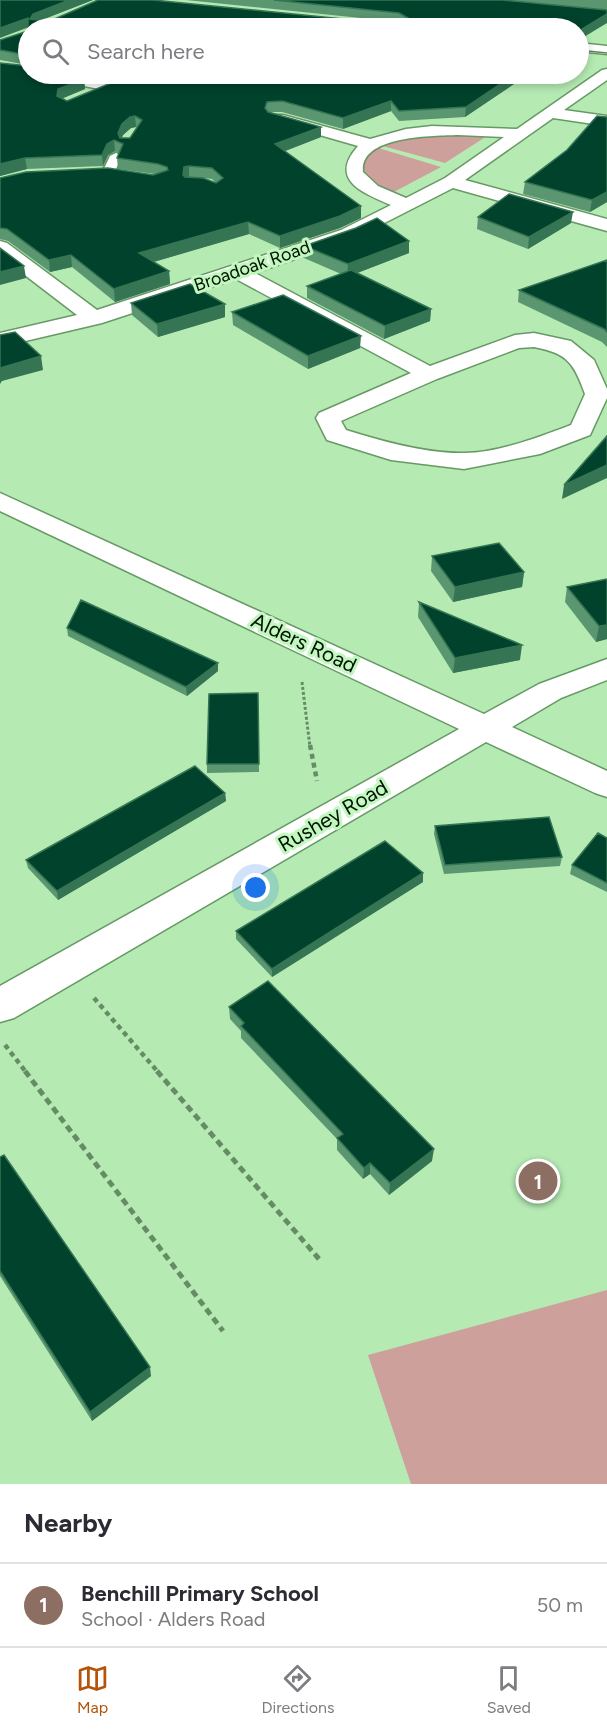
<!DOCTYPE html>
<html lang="en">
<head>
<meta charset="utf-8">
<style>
  body { margin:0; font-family:Figtree,sans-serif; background:#f2f2f3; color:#2b2b33 }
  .you { position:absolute; left:256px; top:888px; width:21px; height:21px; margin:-15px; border:4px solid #fff; border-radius:50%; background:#1a73e8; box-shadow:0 0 0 9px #1a73e833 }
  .badge { display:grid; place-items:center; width:39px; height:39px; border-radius:50%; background:#b45309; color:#fff; font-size:20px; font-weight:700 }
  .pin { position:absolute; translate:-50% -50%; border:3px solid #fff; box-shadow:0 2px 6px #0006 }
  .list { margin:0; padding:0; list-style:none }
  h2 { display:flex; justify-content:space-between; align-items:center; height:78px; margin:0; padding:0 24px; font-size:26px }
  h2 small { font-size:20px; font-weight:400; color:#7c7c81 }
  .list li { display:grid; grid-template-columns:39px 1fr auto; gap:18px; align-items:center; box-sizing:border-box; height:84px; padding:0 24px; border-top:2px solid #e1e1e2 }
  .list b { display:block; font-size:22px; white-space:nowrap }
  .list p { margin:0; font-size:20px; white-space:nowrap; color:#7c7c81 }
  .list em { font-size:20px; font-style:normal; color:#7c7c81 }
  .icon { flex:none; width:33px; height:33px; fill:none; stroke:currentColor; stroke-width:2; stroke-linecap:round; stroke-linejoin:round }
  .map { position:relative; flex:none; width:607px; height:1484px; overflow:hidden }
  .search { position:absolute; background:#fff; box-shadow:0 3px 9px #0003; left:18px; right:18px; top:18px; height:66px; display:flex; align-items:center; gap:15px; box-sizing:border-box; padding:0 21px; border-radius:33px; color:#7c7c81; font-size:22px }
  .sheet { height:162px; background:#fff }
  nav { display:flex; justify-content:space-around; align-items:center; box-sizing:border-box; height:84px; border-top:2px solid #e1e1e2; background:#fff; font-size:16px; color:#7c7c81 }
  nav a { display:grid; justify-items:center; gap:3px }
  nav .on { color:#b45309 }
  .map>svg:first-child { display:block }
  .green { fill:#cea09c }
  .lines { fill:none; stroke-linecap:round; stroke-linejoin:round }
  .lane-casing { stroke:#679965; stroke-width:4 }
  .street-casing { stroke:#679965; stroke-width:3 }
  .secondary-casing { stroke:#679965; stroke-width:3 }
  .path-far2 { stroke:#668c65; stroke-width:3; stroke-dasharray:3 2; stroke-linecap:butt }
  .path-far1 { stroke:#668c65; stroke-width:4.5; stroke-dasharray:5 4; stroke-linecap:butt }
  .path { stroke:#668c65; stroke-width:5; stroke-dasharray:7 4.5; stroke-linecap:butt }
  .lane { fill:#fff; fill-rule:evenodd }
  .street { fill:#fff; fill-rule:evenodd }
  .secondary { fill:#fff; fill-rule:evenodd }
  .tram { stroke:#5f835e; stroke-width:1.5 }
  .wall { fill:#5a9670; fill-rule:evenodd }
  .shaded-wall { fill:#367554 }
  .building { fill:#00422c; stroke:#367554; stroke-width:1.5; fill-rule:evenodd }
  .labels { text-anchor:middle; stroke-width:6; stroke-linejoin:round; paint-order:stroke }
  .far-street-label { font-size:18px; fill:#021402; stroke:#c2f8c0 }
  .street-label { font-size:21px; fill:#021402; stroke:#c2f8c0 }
</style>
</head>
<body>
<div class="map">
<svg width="607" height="1484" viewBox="0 0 607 1484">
  <rect width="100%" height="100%" fill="#b5ebb3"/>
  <path class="green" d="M 445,134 L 487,136 L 445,163 L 379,145 L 400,139 Z
    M 375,147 L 441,167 L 392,193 L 368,184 L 358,162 Z
    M 607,1290 L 607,1484 L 411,1484 L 368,1355 Z"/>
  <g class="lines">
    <g class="lane-casing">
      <path id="lane" d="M 116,153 L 122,156 L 115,171 L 137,176 L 137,182 L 133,183 L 104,176 L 102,173 L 110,156 Z"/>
    </g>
    <g class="street-casing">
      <path id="street" d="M 607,69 L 607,80 L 564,110 L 607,116 L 607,126 L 553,118 L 465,180 L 607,219 L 607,231 L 453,188 L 355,238 L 255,273 L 430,366 L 515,335 L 534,333 L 571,341 L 594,360 L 607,389 L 607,398 L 590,435 L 540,454 L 464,469 L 391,460 L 327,440 L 316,418 L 319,413 L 411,373 L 236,279 L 102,323 L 0,347 L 0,333 L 77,315 L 0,256 L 0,241 L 7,243 L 97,310 L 341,230 L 391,205 C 363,193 328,180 358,146 L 271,121 L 269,118 L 271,115 L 283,115 L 370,139 L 406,129 L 432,126 L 517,129 L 602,70 ZM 458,135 L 504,137 L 445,178 L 406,198 L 378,186 L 363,172 C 359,135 434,136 458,135 ZM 534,347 C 567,353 574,363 585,394 L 571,425 C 539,437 498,453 464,453 C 427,454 381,441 346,430 L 341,421 L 437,379 L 519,348 Z
        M 35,74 C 50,72 107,75 118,86 L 110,91 L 42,78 Z
        M 0,493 L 484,714 L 539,684 L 607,659 L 607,680 L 561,698 L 512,727 L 607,771 L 607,797 L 595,793 L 486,742 L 14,1018 L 0,1022 L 0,986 L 459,729 L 0,511 Z"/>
    </g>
    <g class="secondary-casing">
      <path id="secondary" d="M 578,43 L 607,46 L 607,54 L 578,51 Z"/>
    </g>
    <path class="path-far2" d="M 302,682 L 310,747"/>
    <path class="path-far1" d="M 310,745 L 317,781
      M 94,998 L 158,1072
      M 5,1045 L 26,1072"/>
    <path class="path" d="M 25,1071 L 223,1331
      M 157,1071 L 319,1259"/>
    <use href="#lane" class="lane"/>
    <use href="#street" class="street"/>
    <use href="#secondary" class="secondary"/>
    <path class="tram" d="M 578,50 L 607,53"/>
  </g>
  <path class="wall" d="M 0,0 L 93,0 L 41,20 L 50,21 L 390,21 L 186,0 L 607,0 L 607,10 L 559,6 L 579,40 L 28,28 L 28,65 L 0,60 L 0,40 L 28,31 L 28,28 Z
    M 28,74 L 84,79 L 85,89 L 62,98 L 67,101 L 529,74 L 465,117 L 399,121 L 391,111 L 343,129 L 282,112 L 271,112 L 321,137 L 285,151 L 361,218 L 340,228 L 280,248 L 249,234 L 153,262 L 169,271 L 170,284 L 115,302 L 72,267 L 50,272 L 8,241 L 0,239 L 0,178 L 155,174 L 118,169 L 117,158 L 119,153 L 115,151 L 108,155 L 103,166 L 27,169 L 0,176 ZM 136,127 L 137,127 L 130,138 L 122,138 L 123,135 L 131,128 ZM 204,178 L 212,179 L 216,183 Z
    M 76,74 L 122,74 L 109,79 Z
    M 607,117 L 607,202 L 590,212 L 523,194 L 525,182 L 567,150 Z
    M 478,217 L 571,223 L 528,249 L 477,229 Z
    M 304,246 L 409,253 L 357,273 L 431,309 L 430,321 L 384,339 L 307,298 L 307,286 L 341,274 L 304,258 Z
    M 607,260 L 607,347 L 602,342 L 518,302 L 519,290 Z
    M 131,303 L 225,317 L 158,337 L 132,315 Z
    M 232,312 L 360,348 L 308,369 L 233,325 Z
    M 432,556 L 524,572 L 522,587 L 453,602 L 431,571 Z
    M 607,579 L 607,639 L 596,642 L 565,602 L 567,587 Z
    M 419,602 L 520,660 L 453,673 L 418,617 Z
    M 67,628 L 218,671 L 187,696 L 68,636 Z
    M 258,693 L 259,772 L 207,773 L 207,764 Z
    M 225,793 L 226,801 L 58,900 L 28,868 L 26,860 Z
    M 435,826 L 562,857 L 560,866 L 444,874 L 434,834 Z
    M 607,838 L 607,892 L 570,874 L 572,865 Z
    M 423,873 L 423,882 L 272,977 L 236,939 L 236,931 Z
    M 229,1007 L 432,1161 L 389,1195 L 370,1174 L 363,1179 L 337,1150 L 337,1139 L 241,1038 L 241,1031 L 230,1019 Z
    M 0,1157 L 151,1376 L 92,1421 L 0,1276 Z"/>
  <path class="shaded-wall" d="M 69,0 L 93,0 L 34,23 L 30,19 L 33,14 Z
    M 607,14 L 607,23 L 579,40 L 579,31 Z
    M 28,18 L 29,27 L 0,38 L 0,28 Z
    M 108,74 L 122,74 L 109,79 Z
    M 515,74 L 529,74 L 465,117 L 466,107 Z
    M 84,79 L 85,89 L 59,100 L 57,96 L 58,89 Z
    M 391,101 L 391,111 L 343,129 L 343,118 Z
    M 135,116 L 136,127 L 131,128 L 123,135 L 119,143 L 118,133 L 122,124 L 130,117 Z
    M 321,127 L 321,137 L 275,155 L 275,144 Z
    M 114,140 L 115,151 L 108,155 L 103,166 L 102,155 L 107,144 Z
    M 25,158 L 27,169 L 0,176 L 0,164 Z
    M 189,166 L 189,177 L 184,179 L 183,175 L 184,167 Z
    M 607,192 L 607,202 L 590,212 L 592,200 Z
    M 361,206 L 361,218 L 340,228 L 280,248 L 280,236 Z
    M 573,212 L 571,223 L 528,249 L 529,237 Z
    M 248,222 L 249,234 L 140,266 L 139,253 Z
    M 409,241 L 409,253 L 347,277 L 348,264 Z
    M 71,255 L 72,267 L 50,272 L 49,260 Z
    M 24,266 L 26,278 L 0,285 L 0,272 Z
    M 169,271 L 170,284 L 115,302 L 114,289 Z
    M 225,304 L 225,317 L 158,337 L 157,324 Z
    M 431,309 L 430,321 L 384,339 L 385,326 Z
    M 361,336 L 360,348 L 308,369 L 308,356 Z
    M 41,356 L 43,370 L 2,381 L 0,384 L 0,368 Z
    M 607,465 L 607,478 L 562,499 L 564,485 Z
    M 524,572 L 522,587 L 453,602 L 455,587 Z
    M 607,625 L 607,639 L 596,642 L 599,626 Z
    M 522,645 L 520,660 L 453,673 L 455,658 Z
    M 218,663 L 218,671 L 187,696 L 186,687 Z
    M 225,793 L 226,801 L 58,900 L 57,891 Z
    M 423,873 L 423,882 L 272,977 L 272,969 Z
    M 434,1149 L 432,1161 L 389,1195 L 390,1183 Z
    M 370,1163 L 370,1174 L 363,1179 L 364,1168 Z
    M 150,1367 L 151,1376 L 92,1421 L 90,1412 Z"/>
  <path class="building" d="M 0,0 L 69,0 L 33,14 L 30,19 L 50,21 L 98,0 L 153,0 L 363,21 L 405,21 L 408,18 L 399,13 L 274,0 L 502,0 L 607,10 L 607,14 L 579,31 L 579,28 L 28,28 L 28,60 L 27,55 L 0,50 L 0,40 L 28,31 L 28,18 L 0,28 Z
    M 0,63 L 28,66 L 28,74 L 58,74 L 84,79 L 58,89 L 57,96 L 67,101 L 133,74 L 515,74 L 466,107 L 399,111 L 391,101 L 343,118 L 282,101 L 267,102 L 265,108 L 268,112 L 321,127 L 275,144 L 361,206 L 340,216 L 280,236 L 248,222 L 139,253 L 169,271 L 114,289 L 71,255 L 49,260 L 7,229 L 0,228 L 0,178 L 26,172 L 108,168 L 153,175 L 168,170 L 167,167 L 158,164 L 117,158 L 123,144 L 114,140 L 107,144 L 102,155 L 25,158 L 0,164 ZM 135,116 L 142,120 L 130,138 L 120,138 L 118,133 L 122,124 L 130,117 ZM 189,166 L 212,168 L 223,178 L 216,183 L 203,178 L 185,177 L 183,175 L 184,167 Z
    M 597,116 L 607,117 L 607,192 L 592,200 L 525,182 L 567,150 Z
    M 509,194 L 573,212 L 529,237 L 478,217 Z
    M 377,218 L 409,241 L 348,264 L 304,246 L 356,228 Z
    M 0,248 L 24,266 L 0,272 Z
    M 607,260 L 607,332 L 604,329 L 519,290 Z
    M 351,270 L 431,309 L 385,326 L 307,286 Z
    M 190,284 L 225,304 L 157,324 L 131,303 Z
    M 283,295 L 361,336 L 308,356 L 232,312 Z
    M 15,332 L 41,356 L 0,368 L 0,335 Z
    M 607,436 L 607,465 L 564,485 Z
    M 499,543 L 524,572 L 455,587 L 432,556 Z
    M 607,579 L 607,625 L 599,626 L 567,587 Z
    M 81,600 L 218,663 L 186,687 L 67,628 Z
    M 419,602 L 522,645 L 455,658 Z
    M 258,693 L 259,764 L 207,764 L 209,694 Z
    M 195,766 L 225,793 L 57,891 L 26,860 Z
    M 549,817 L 562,857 L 445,865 L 435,826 Z
    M 598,833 L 607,838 L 607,883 L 572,865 Z
    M 385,841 L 423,873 L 272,969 L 236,931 Z
    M 268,981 L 434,1149 L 390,1183 L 370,1163 L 364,1168 L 337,1138 L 343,1134 L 241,1026 L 244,1023 L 229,1007 Z
    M 4,1155 L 150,1367 L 90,1412 L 0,1271 L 0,1157 Z"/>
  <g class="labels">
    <g class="far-street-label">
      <text transform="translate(252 266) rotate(-19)" y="6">Broadoak Road</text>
    </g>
    <g class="street-label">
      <text transform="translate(304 643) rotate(25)" y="7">Alders Road</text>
      <text transform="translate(333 816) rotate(-30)" y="7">Rushey Road</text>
    </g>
  </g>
</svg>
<div class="you"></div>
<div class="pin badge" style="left:538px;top:1181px;background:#8d6e63">1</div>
<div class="search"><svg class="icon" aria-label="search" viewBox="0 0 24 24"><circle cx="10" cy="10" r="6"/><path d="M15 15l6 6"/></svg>Search here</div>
</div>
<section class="sheet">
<h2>Nearby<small></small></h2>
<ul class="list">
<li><span class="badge" style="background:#8d6e63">1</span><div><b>Benchill Primary School</b><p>School · Alders Road</p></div><em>50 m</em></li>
</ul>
</section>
<nav>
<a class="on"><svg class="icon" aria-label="map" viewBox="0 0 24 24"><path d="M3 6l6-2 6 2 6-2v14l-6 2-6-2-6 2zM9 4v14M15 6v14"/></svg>Map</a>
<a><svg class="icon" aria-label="directions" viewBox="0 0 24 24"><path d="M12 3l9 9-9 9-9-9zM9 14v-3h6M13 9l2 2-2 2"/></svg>Directions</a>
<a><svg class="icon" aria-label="saved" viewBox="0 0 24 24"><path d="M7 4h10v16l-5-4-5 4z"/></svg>Saved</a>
</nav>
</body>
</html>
